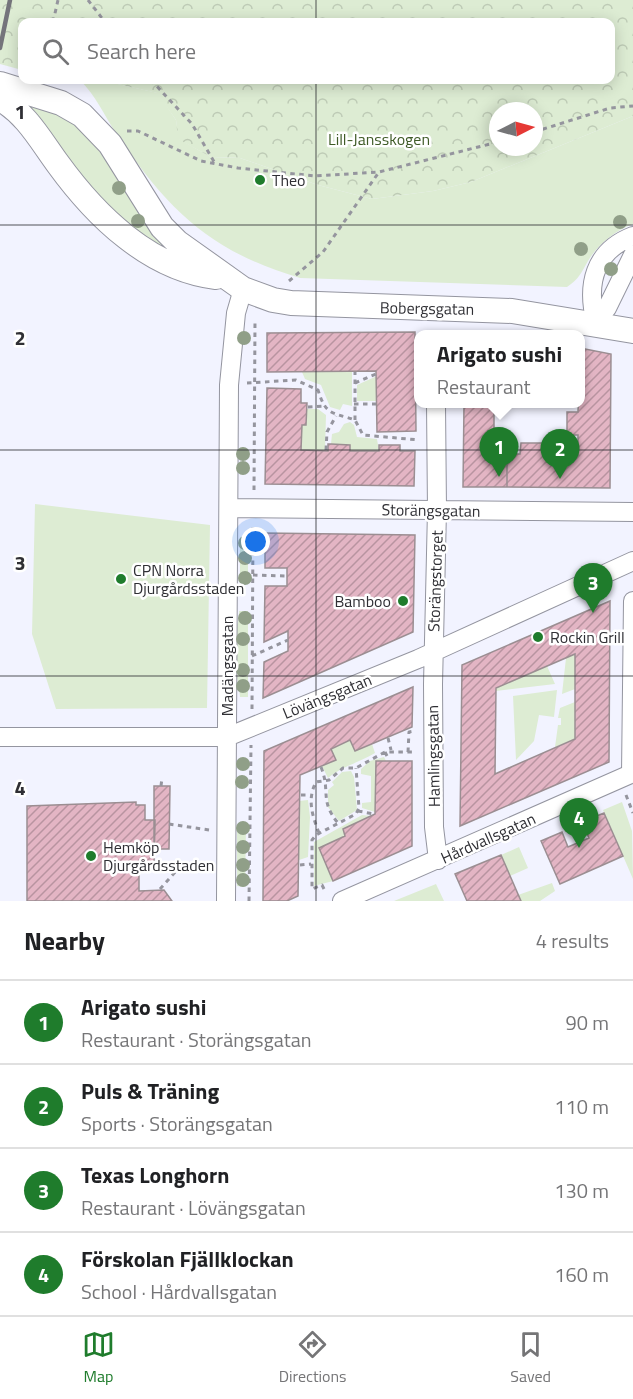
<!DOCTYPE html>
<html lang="en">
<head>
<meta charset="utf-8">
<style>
  body { margin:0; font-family:"Titillium Web",sans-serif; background:#f6f6f6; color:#202124 }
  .compass { position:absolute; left:489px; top:102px; width:54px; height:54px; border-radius:50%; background:#fff; box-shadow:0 3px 15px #0003; rotate:84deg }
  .you { position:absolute; left:256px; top:542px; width:21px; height:21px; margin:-15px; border:4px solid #fff; border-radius:50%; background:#1a73e8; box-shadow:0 0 0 9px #1a73e833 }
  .badge { display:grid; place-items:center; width:39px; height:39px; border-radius:50%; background:#1f7c2c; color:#fff; font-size:20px; font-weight:700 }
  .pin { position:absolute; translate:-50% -50px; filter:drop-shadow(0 2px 3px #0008) }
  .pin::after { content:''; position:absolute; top:32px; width:21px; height:18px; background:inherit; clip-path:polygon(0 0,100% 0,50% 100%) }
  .popup { position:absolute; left:414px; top:330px; width:171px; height:78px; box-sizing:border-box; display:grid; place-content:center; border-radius:12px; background:#fff; filter:drop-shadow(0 2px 4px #0005); font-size:20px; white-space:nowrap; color:#757577 }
  .popup b { font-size:22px; color:#202124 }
  .popup::after { content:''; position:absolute; left:50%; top:100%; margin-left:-12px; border:12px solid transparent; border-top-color:#fff }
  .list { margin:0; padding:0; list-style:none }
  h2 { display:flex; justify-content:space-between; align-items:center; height:78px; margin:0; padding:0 24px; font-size:26px }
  h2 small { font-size:20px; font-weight:400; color:#757577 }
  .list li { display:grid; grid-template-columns:39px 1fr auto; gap:18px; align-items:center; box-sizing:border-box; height:84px; padding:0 24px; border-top:2px solid #e0e0e0 }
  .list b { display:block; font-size:22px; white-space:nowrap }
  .list p { margin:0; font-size:20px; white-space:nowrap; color:#757577 }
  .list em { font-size:20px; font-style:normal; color:#757577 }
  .icon { flex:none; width:33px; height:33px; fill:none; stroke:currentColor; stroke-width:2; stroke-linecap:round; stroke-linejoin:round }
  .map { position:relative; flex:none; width:633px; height:901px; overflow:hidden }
  .search { position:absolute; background:#fff; box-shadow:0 3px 15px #0003; left:18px; right:18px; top:18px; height:66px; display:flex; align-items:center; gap:15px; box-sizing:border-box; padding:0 21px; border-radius:12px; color:#757577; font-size:22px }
  .sheet { height:414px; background:#fff }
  nav { display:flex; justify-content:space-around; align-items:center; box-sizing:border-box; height:84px; border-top:2px solid #e0e0e0; background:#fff; font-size:16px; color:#757577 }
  nav a { display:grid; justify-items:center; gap:3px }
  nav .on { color:#1f7c2c }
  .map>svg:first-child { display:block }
  .grass { fill:#ddecd3 }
  .forest { fill:url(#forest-crowns); fill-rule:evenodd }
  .building { fill:url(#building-hatch); stroke:#9b8e92; stroke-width:1.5; fill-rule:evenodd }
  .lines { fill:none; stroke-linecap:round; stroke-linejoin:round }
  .street-casing { stroke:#9495a0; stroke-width:20 }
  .secondary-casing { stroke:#9495a0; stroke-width:26 }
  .path { stroke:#95959e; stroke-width:3; stroke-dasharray:4.5 4.5; stroke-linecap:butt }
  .street { stroke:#fff; stroke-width:18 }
  .secondary { stroke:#fff; stroke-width:24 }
  .rail { stroke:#74747b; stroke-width:4.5 }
  .tree { fill:#909f88 }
  .grid { fill:none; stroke:#2f2f34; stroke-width:1.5; stroke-opacity:0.55 }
  .poi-dot { fill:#1f7c2c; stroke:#fff; stroke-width:2 }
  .labels { text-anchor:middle; stroke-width:5; stroke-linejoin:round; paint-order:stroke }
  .park-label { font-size:16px; fill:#3f5b27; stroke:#fff }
  .poi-label { font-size:16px; fill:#2f2f34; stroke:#fff; text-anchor:start }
  .street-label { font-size:16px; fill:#2f2f34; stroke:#fff }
  .grid-label { font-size:20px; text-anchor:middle; font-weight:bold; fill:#2f2f34; stroke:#fff; stroke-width:5; stroke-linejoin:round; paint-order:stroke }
</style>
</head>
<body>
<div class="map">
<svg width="633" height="901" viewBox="0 0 633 901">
  <defs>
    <pattern id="forest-crowns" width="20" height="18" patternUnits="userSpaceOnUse" patternTransform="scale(1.5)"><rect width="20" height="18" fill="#ddecd3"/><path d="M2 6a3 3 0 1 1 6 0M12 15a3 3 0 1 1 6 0" fill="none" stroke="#becbb6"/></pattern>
    <pattern id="building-hatch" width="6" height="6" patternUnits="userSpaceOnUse" patternTransform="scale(1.5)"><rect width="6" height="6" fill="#e3b5c4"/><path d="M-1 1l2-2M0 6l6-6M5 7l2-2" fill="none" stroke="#b894a0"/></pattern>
  </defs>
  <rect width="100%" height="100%" fill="#f2f3ff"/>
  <path class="grass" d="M 80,80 L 100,80 L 158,93 L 176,120 L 179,139 L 211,157 L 240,158 L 318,185 L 372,199 L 433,191 L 471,182 L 633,116 L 633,224 C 615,231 598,244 588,261 C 581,273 579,279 567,287 L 300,278 C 209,251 168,210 116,133 C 104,115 96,96 80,80 Z
    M 33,87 L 75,110 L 172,253 L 121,225 L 27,110 Z
    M 302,372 L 352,372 L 352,406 L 343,404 L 340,410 L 330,407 L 321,385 L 305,379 Z
    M 377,376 L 377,401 L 357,401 L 357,385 Z
    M 307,409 L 318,409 L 326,415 L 325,451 L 301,450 L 302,425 L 306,425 Z
    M 350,422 L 354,425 L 357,437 L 377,439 L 379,451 L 350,451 L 350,445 L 331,444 L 332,434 L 339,432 L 344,424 Z
    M 35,504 L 210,525 L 207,708 L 56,709 L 32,634 Z
    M 248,536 L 248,581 L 240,581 L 240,537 Z
    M 239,611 L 248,611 L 248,697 L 240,697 C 239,677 228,654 234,634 C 237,623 239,625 239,611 Z
    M 575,654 L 575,689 L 562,694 L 566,658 Z
    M 547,666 L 555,684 L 496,691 L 496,688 Z
    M 557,690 L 554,717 L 539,715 L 534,741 L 516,760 L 513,696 Z
    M 575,702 L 575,739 L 555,747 L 558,725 L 561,725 L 561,718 L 558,718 L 560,708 Z
    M 350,740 L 355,751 L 372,744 L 375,753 C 358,763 343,766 328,778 L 322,766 L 336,760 L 331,749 Z
    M 384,757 L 386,761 L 376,761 L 375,812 L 362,808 L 362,803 L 371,802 L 371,776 L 361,774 L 361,769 L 370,761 Z
    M 351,771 L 354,777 L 357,810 L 339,821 L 328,807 L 328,790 L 334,785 L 332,782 L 342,772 Z
    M 308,800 L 310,817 L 308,857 L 299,860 L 299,801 Z
    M 622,802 L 632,831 L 633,879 L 603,810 Z
    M 362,815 L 372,816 L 345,836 L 319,848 L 333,881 L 314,886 L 314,842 Z
    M 237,825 L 246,825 L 245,887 L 237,886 Z
    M 519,847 L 528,868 L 510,876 L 501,855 Z
    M 552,883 L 555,891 L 540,901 L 521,901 L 518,895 Z
    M 436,884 L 444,901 L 394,901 Z"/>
  <path class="forest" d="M 0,0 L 633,0 L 633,116 L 471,182 L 433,191 L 372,199 L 318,185 L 240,158 L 211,157 L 178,139 L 176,120 L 157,93 L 100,80 L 610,80 L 610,22 L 22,22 L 22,70 L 0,64 ZM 498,111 L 534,111 L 534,147 L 498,147 Z"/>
  <path class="building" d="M 415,332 L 416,431 L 377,432 L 376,371 L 267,372 L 267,333 Z
    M 580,348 L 611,354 L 610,488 L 507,487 L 507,454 L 520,454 L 521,443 L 543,443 L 543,455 L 578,455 L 578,435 L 567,435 L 567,412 L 578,412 Z
    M 267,388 L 301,389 L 301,403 L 307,403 L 306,425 L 302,425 L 301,450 L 328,451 L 328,444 L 331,444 L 350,445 L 350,451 L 379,451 L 379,445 L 400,445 L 400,451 L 415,451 L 414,486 L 265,484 Z
    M 464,404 L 494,404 L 494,454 L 507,454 L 507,487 L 463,487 Z
    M 265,533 L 415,535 L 413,632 L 263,698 L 264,662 L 288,651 L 288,631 L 264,642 L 265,586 L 287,586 L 287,568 L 265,568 Z
    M 610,601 L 609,762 L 460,826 L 462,665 ZM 575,654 L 575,739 L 495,774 L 496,688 Z
    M 413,687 L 412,727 L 355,751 L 350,740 L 331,749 L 336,760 L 300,775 L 298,896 L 287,901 L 263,901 L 264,751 Z
    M 376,761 L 412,761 L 412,846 L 333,881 L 319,848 L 345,836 L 343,829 L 375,814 Z
    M 154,786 L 170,786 L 169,849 L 154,849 Z
    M 136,802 L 136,805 L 145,805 L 145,820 L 155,820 L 155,824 L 154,863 L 139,863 L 139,891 L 164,890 L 172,901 L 27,901 L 27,806 Z
    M 604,813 L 623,856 L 560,884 L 541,841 L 562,832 L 568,847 L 589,838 L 582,822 Z
    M 501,855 L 521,901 L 467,901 L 455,874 Z"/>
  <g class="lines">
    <g class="street-casing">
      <path id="street" d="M 596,323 C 586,285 594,251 633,236
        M 596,323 L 607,308 L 633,255
        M 436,404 L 437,510 L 433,684 L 434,827 L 438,860
        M 229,508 L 633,512
        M 0,737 L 227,737 L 418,659 L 633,561
        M 631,774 L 633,601
        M 226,901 L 229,385 L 236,313 L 243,289
        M 342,901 L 633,773"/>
    </g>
    <g class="secondary-casing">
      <path id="secondary" d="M 0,84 L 61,103 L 82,115 L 110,144 L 162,227 L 177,242 L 243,289 L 273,300 L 291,303 L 512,311 L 633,331
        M 0,99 C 26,113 41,141 58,164 C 95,215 149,269 216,277"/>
    </g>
    <path class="path" d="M 88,0 L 105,22
      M 53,22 L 58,0
      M 151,80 L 192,124 L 216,165
      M 127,131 L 138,131 L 201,161 L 238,168 L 315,176 L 379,172 L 498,142
      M 534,132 L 610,108 L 633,106
      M 289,281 L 323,252 L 379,172
      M 247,383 L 296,380 L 318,390 C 326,416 332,412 355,420 L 363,435 L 419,440
      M 355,383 L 376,374
      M 354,404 L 376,404
      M 308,407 L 324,406
      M 355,420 L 355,372
      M 326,450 L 327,432 L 336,416
      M 254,490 L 255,320
      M 253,575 L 287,576
      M 252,656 L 288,640
      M 252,709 L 253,527
      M 388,738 L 391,750
      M 385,752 L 389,760
      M 408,752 L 409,732 L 415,731
      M 321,767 C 331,792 319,800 338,823
      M 161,786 L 162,778
      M 301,795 L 310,795
      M 626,795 L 633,813
      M 358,811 L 374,814
      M 169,824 L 209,830
      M 319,833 C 312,815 307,799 316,782 L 329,780 L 343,768 L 356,768 L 385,752 L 415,752
      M 300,865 L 311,864
      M 160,889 L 177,870 L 190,863
      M 324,889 L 322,885 L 312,889 L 312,840 L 316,835 L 356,814 L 359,808 L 356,768
      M 249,901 L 251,745"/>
    <use href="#street" class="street"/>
    <use href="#secondary" class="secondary"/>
    <path class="rail" d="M 0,48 L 10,0"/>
  </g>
  <g class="tree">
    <circle cx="119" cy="188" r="7"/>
    <circle cx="138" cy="221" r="7"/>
    <circle cx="620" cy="222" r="7"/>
    <circle cx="581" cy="249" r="7"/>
    <circle cx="611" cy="269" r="7"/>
    <circle cx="244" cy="338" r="7"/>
    <circle cx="243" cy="454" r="7"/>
    <circle cx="243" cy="468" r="7"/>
    <circle cx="245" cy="543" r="7"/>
    <circle cx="245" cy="558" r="7"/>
    <circle cx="245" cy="578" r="7"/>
    <circle cx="245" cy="618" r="7"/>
    <circle cx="243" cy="639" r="7"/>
    <circle cx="243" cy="670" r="7"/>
    <circle cx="243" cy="686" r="7"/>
    <circle cx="243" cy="764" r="7"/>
    <circle cx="242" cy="782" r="7"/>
    <circle cx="243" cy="828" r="7"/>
    <circle cx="243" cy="847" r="7"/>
    <circle cx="243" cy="865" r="7"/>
    <circle cx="243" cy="880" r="7"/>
  </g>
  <path class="grid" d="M 316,0 L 316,22M 316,80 L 316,901M 0,225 L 633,225M 0,450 L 633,450M 0,676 L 633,676"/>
  <g class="poi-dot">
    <circle cx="260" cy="180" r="6"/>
    <circle cx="121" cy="579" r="6"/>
    <circle cx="403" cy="601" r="6"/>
    <circle cx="538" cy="637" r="6"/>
    <circle cx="91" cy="856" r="6"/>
  </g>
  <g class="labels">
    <g class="park-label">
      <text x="379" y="145">Lill-Jansskogen</text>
    </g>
    <g class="poi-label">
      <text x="272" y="186">Theo</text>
      <text x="133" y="576">CPN Norra<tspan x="133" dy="18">Djurgårdsstaden</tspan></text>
      <text x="391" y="607" text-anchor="end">Bamboo</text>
      <text x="550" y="643">Rockin Grill</text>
      <text x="103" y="853">Hemköp<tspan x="103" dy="18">Djurgårdsstaden</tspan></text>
    </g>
    <g class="street-label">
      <text transform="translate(427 308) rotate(1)" y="6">Bobergsgatan</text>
      <text transform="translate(431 510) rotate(1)" y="6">Storängsgatan</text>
      <text transform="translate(435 581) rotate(-88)" y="6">Storängstorget</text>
      <text transform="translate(227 666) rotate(-90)" y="6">Madängsgatan</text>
      <text transform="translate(327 696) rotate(-22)" y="6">Lövängsgatan</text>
      <text transform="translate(433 756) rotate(-91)" y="6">Hamlingsgatan</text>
      <text transform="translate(488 838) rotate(-24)" y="6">Hårdvallsgatan</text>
    </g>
  </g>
  <g class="grid-label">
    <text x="20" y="119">1</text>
    <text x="20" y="345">2</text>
    <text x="20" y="570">3</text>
    <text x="20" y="795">4</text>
  </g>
</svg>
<svg class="compass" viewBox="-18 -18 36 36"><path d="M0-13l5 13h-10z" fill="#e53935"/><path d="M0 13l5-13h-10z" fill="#757577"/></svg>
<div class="you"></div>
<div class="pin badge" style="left:499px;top:477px">1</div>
<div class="popup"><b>Arigato sushi</b>Restaurant</div>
<div class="pin badge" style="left:560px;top:479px">2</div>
<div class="pin badge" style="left:593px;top:613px">3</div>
<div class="pin badge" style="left:579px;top:848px">4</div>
<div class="search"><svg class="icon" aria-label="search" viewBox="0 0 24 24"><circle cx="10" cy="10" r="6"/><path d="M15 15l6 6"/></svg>Search here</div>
</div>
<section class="sheet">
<h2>Nearby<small>4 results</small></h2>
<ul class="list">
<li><span class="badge">1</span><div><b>Arigato sushi</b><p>Restaurant · Storängsgatan</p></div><em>90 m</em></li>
<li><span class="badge">2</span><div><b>Puls &amp; Träning</b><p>Sports · Storängsgatan</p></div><em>110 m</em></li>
<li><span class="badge">3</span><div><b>Texas Longhorn</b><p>Restaurant · Lövängsgatan</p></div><em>130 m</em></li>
<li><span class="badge">4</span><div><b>Förskolan Fjällklockan</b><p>School · Hårdvallsgatan</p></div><em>160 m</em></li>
</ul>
</section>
<nav>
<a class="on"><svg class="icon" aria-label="map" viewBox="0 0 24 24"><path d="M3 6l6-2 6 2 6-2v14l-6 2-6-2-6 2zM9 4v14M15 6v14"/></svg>Map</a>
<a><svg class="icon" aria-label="directions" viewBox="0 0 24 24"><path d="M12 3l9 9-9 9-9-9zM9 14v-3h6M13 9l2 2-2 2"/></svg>Directions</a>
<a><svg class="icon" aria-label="saved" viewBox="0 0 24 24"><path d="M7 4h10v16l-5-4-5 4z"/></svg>Saved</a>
</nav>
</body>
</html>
